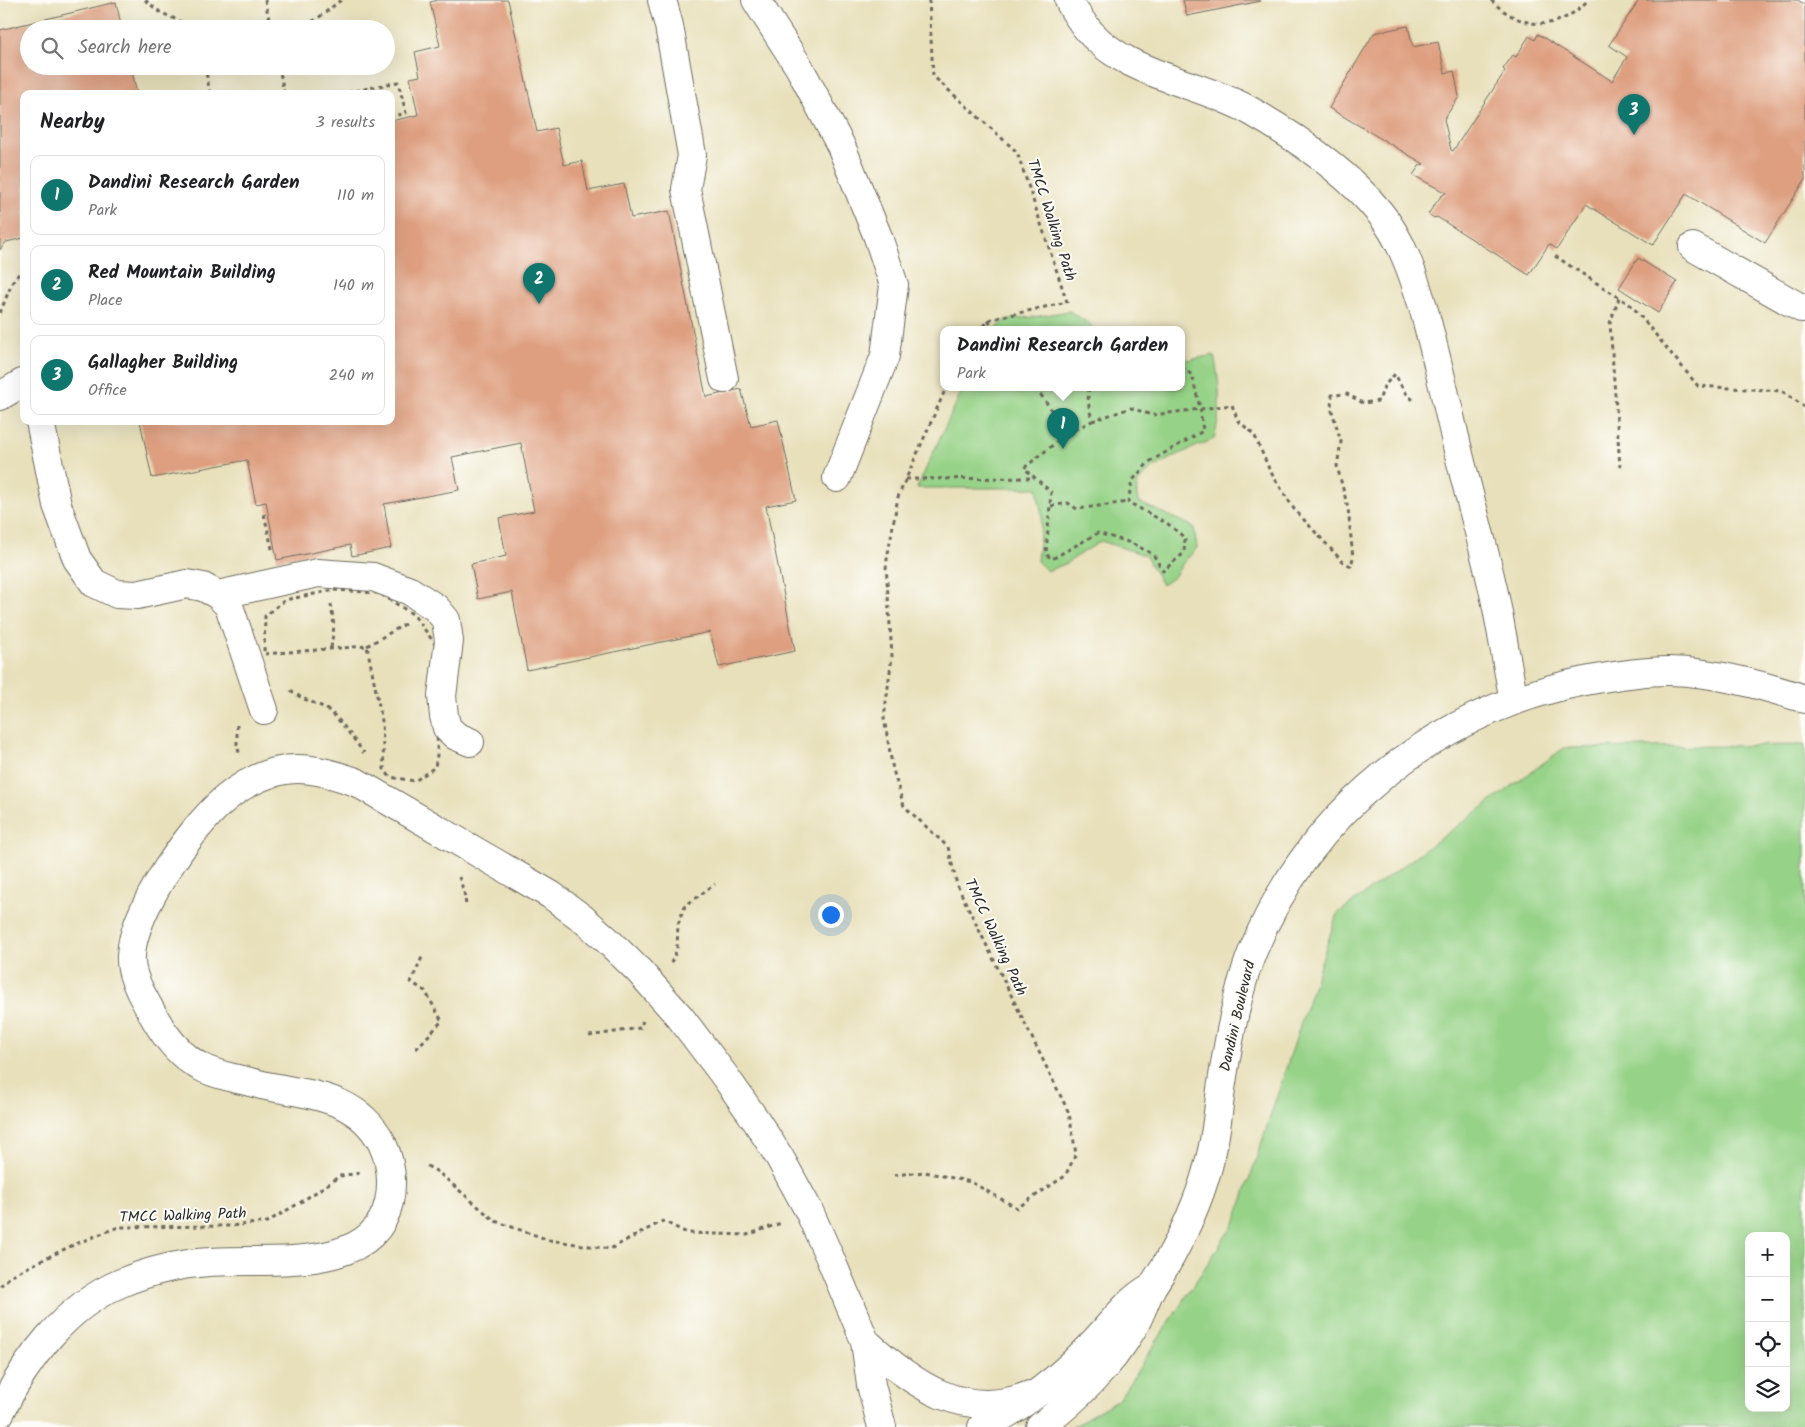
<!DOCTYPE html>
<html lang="en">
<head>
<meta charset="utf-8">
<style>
  body { margin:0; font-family:Kalam,sans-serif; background:#f2f2f2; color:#202124 }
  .controls { position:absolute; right:15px; bottom:15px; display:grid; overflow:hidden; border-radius:10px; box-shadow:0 5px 20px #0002 }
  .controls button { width:45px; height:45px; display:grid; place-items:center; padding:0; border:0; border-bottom:1px solid #e0e0e0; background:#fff; color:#202124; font:25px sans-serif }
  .you { position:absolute; left:830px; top:914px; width:18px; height:18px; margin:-12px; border:4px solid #fff; border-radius:50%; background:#1a73e8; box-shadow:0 0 0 8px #1a73e833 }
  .badge { display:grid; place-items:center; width:32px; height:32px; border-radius:50%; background:#0f766e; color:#fff; font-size:16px; font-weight:700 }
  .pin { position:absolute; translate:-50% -41px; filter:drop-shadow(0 1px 2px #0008) }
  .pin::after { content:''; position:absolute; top:26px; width:18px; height:15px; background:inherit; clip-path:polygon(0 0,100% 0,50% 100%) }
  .popup { position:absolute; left:940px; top:326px; width:245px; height:65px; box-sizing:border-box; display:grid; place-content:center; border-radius:10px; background:#fff; filter:drop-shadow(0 1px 4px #0005); font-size:16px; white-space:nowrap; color:#757577 }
  .popup b { font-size:19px; color:#202124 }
  .popup::after { content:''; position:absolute; left:50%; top:100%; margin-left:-10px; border:10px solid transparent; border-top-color:#fff }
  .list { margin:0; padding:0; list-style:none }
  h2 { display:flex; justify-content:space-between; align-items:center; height:65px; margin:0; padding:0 20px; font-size:21px }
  h2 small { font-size:16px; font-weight:400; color:#757577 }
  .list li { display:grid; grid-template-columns:32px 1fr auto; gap:15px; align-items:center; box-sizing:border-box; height:80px; margin:0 10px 10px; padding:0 10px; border:1px solid #e0e0e0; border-radius:10px }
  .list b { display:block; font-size:19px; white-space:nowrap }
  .list p { margin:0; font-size:16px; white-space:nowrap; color:#757577 }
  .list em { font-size:16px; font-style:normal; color:#757577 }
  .icon { flex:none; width:28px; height:28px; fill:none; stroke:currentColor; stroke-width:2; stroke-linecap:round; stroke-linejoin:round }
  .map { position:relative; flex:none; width:1805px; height:1427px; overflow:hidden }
  .search { position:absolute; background:#fff; box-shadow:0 5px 20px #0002; left:20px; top:20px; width:375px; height:55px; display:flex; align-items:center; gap:12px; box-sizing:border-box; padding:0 18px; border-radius:28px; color:#757577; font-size:19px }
  .panel { position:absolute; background:#fff; box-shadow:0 5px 20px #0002; left:20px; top:90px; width:375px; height:335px; border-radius:10px }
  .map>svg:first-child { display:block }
  .green { fill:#96d287; stroke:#607e59; fill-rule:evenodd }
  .building { fill:#de9f80 }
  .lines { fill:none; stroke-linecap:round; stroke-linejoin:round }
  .minor-casing { stroke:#6d6a5d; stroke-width:30 }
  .major-casing { stroke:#6d6a5d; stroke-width:30 }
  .path { stroke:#6d6a5d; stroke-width:3; stroke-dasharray:4 4; stroke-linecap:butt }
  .minor { stroke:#fff; stroke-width:28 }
  .major { stroke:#fff; stroke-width:28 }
  .labels { text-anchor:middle; stroke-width:4; stroke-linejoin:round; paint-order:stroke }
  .street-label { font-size:15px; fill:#2b2b2b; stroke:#fdfcf7 }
</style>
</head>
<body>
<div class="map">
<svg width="1805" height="1427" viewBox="0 0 1805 1427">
  <rect width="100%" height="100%" fill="#fdfcf7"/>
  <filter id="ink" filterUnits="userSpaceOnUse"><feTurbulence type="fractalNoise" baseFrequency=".02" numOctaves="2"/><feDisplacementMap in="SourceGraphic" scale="10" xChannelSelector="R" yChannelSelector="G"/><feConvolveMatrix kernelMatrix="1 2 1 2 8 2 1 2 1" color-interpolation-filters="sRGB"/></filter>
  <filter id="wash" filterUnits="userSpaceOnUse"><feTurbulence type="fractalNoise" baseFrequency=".0096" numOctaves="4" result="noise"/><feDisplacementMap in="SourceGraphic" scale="20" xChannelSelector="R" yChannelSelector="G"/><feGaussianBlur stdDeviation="1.12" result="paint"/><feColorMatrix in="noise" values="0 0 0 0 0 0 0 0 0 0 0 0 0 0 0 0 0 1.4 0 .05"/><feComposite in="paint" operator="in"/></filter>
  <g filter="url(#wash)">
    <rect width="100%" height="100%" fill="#e8e0bb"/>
    <path class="green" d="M 1069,311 L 1090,324 L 1093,330 L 994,330 L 1007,319 L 1034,317 Z
      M 1182,355 L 1189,360 L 1214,355 C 1220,385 1222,409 1214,439 C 1197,447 1141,467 1137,486 C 1136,491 1137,497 1138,502 L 1194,527 L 1197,548 L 1183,563 L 1174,577 L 1162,585 L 1145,555 L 1101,541 L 1065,564 L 1047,571 L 1037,561 L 1042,516 L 1037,488 L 917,488 L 963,388 L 1182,388 Z
      M 1805,745 L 1805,1427 L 1071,1427 L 1119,1399 L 1236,1220 L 1337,914 L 1564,748 ZM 1749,1236 L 1786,1236 L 1786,1408 L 1749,1408 Z"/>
    <g id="blocks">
      <path class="building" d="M 438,0 L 508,0 L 537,132 L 556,128 L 564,165 L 582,161 L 588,191 L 624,184 L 631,218 L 669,211 L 706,397 L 741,389 L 751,426 L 778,420 L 796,500 L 766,506 L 795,651 L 719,667 L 710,632 L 527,670 L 512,592 L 478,599 L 471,564 L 506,556 L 499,518 L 534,511 L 521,443 L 452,457 L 459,490 L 384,504 L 391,548 L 352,556 L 350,545 L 277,560 L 266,502 L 256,504 L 247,460 L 152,478 L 140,421 L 391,421 L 391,121 L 418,115 L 410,78 L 420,76 L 415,52 L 440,46 L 430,2 Z
        M 1183,0 L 1260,0 L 1261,1 L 1187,16 Z
        M 1639,0 L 1798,0 L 1805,5 L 1805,180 L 1765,243 L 1686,194 L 1653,245 L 1586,204 L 1557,249 L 1549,244 L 1529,275 L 1437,217 L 1434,218 L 1428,214 L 1441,196 L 1446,193 L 1413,175 L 1420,165 L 1424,164 L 1329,108 L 1374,33 L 1408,26 L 1413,47 L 1438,42 L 1445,73 L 1454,71 L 1459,97 L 1444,119 L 1451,150 L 1453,151 L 1505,71 L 1503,69 L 1513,55 L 1516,57 L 1529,36 L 1535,40 L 1538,34 L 1612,81 L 1627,57 L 1609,45 Z
        M 116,2 L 122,29 L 29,29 L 29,66 L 131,66 L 137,94 L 24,94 L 24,238 L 6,242 L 0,250 L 0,30 Z
        M 1638,258 L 1677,282 L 1658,313 L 1619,288 Z"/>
    </g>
  </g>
  <g filter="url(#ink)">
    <use href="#blocks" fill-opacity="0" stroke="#6d6a5d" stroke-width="1"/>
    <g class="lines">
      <g class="minor-casing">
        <path id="minor" d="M 662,0 L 669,26 L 692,155 L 686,189 L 724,379
          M 756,0 L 799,67 L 841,146 L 878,237 L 894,285 L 885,356 L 837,478
          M 1069,0 C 1071,7 1076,13 1080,19 C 1115,74 1193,80 1247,109 C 1293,135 1347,172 1380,213 C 1402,240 1413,274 1423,307 C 1436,353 1446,400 1457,446 C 1469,497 1484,547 1495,598 C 1502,632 1507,666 1514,700
          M 1693,247 L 1801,308 L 1805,308
          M 0,396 L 24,382
          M 40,421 L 57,505 L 77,559 L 94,583 L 117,594 L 137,595 L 187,584 L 203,587 L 218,595 L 229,606 L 264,710
          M 218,595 L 318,573 L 373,577 L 410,591 L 436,608 L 446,620 L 449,641 L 442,696 L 444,716 L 447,728 L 456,736 L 470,742
          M 865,1341 C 912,1384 964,1422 1030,1395
          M 0,1413 C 25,1360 66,1306 121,1283 C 149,1271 179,1264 209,1262 C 265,1257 373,1276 389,1202 C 393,1183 391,1162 382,1143 C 357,1095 308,1095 262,1085 C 253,1083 243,1080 233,1078 C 221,1075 209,1072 199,1066 C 171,1051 154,1018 140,991 C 135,981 130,968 131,956 C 132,911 192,826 226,798 C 241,786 261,775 280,771 C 305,765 333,774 356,782 L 551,895 L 582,918 L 606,939 L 639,971 L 680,1017 L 724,1075 L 757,1122 L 780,1158 L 809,1211 L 830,1258 L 865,1341 L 871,1385 L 882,1427"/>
      </g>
      <g class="major-casing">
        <path id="major" d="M 982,1427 C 1023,1407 1060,1378 1091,1345 C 1110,1326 1125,1303 1148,1289
          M 1040,1427 C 1073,1402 1110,1367 1131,1331 C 1140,1317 1144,1302 1152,1287 C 1158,1277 1165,1267 1171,1256 C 1188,1225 1203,1190 1211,1155 C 1217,1132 1218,1107 1222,1083 C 1228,1043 1237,991 1252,953 C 1309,811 1435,711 1585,681 C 1612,676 1641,671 1669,671 C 1716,672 1761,685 1805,699"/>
      </g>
      <path class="path" d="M 145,0 L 160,12 L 196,29
        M 265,0 L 271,29
        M 929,0 L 933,76 L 1017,152 L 1067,302 L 988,320 L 982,330
        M 1491,0 C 1522,31 1558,32 1588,0
        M 298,29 L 317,19 L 341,0
        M 205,66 L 210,94
        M 279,66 L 284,94
        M 340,94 L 398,82 L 406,113 L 391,117
        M 1555,256 L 1632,306 L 1698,386 L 1782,391 L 1805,407
        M 1619,298 L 1610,323 L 1620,467
        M 0,313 L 12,283 L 24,267
        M 988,320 L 995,330
        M 1036,388 L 1068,433
        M 1089,388 L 1088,401 L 1092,421 L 1068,433 L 1024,468 L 1051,492 L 1046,554 L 1052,559 L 1098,533 L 1131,543 L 1153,554 L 1163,571 L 1184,553 L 1185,538 L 1168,524 L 1128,502 L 1132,481 L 1149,462 L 1203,431 L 1200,408 L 1192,375 L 1182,367
        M 1092,421 L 1131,408 L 1152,415 L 1232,405 L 1238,421 L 1254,434 L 1270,471 L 1294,509 L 1343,562 L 1351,566 L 1353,558 L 1348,508 L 1337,466 L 1341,442 L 1331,407 L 1332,395 L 1347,394 L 1363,403 L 1379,401 L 1384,386 L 1395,374 L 1404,391 L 1415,402
        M 906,479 L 1035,478
        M 1051,506 L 1068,503 L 1077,509 L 1128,502
        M 264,514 L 273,553
        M 334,590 L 379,593 L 414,615 L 435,644 L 438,689 L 437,755 L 435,767 L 415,781 L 390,777 L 384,769 L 382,721 L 367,646 L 264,654 L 265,616 L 285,600 Z
        M 331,604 L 334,626 L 331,648
        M 367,646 L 405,624
        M 291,690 C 302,701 316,702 328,710 C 340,719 355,741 364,753
        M 237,725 L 237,745 L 240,756
        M 459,877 L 464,892 L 466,905
        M 671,963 L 677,949 L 678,924 L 685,906 L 715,884
        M 589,1036 L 640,1028 L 643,1021
        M 416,1049 L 442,1021 L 425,991 L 411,982 L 423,955
        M 427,1166 L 438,1172 L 495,1221 L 549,1240 L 610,1249 L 663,1221 L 687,1233 L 747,1235 L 781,1223
        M 894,1175 L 925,1172 L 971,1182 L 1017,1208 L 1065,1176 L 1076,1154 L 1069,1113 L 957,885 L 948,847 L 904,806 L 893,770 L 884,718 L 892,656 L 886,565 L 898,497 L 946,388
        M 0,1286 L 12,1275 L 71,1246 L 118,1227 L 231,1226 L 267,1222 L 301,1202 L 340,1176 L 360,1173"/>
      <use href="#minor" class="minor"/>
      <use href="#major" class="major"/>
    </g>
  </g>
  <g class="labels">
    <g class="street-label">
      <text transform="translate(1052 220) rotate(72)" y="5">TMCC Walking Path</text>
      <text transform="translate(996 937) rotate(65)" y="5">TMCC Walking Path</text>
      <text transform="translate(1237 1016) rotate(-77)" y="5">Dandini Boulevard</text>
      <text transform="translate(183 1215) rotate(-2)" y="5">TMCC Walking Path</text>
    </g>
  </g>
</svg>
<div class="controls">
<button>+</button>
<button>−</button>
<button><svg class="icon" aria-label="locate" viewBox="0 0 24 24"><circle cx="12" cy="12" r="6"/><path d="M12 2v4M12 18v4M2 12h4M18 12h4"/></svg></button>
<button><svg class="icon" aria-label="layers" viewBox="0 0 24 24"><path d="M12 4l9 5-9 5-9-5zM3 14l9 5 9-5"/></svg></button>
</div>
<div class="you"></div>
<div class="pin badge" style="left:1063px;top:449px">1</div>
<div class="popup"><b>Dandini Research Garden</b>Park</div>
<div class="pin badge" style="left:539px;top:304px">2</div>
<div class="pin badge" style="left:1634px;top:135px">3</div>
<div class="search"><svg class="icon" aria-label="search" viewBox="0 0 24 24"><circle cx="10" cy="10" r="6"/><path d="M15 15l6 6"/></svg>Search here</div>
<section class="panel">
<h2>Nearby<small>3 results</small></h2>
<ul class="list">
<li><span class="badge">1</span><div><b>Dandini Research Garden</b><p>Park</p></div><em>110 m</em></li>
<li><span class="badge">2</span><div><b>Red Mountain Building</b><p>Place</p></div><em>140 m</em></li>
<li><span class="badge">3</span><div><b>Gallagher Building</b><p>Office</p></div><em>240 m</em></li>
</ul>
</section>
</div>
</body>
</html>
